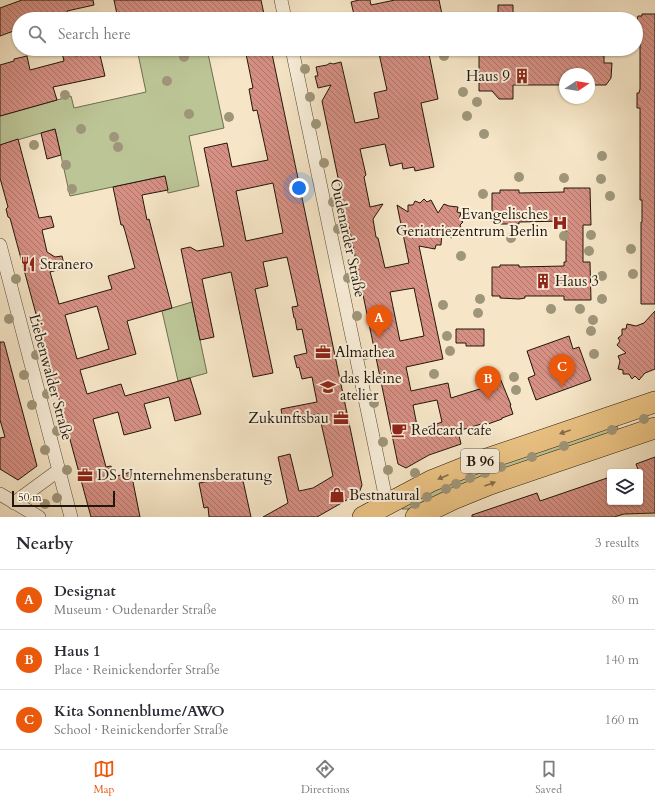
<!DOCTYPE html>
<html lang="en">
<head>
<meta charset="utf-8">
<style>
  body { margin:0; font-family:Cardo,serif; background:#f2f2f3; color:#2b2b33 }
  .controls { position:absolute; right:12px; bottom:12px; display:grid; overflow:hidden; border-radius:4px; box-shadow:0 1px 3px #0004 }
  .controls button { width:36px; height:36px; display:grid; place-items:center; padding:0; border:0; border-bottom:1px solid #e1e1e2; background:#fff; color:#2b2b33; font:20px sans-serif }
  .compass { position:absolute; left:559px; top:68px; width:36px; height:36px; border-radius:50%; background:#fff; box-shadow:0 1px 3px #0004; rotate:78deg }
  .scale { position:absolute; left:12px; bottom:10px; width:103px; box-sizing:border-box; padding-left:4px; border:2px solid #22170a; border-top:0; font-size:11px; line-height:14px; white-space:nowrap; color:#22170a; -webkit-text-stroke:3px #f9efdb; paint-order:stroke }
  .you { position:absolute; left:299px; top:188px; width:14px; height:14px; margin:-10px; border:3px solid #fff; border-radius:50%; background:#1a73e8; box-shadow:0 0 0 6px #1a73e833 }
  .badge { display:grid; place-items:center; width:26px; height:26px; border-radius:50%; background:#ea580c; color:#fff; font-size:13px; font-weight:700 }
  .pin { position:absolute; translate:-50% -33px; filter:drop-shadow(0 1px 2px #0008) }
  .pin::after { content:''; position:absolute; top:21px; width:14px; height:12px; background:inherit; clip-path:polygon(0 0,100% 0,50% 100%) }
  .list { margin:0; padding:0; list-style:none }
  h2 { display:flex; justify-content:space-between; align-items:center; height:52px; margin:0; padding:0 16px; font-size:17px }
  h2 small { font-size:13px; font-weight:400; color:#7c7c81 }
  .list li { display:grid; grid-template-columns:26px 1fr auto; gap:12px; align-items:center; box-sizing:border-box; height:60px; padding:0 16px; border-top:1px solid #e1e1e2 }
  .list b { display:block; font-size:15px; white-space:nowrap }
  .list p { margin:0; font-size:13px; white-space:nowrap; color:#7c7c81 }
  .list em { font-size:13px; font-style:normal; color:#7c7c81 }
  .icon { flex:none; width:22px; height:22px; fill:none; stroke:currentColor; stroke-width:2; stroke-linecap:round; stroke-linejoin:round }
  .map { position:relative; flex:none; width:655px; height:517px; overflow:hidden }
  .search { position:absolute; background:#fff; box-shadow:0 1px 3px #0004; left:12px; right:12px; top:12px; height:44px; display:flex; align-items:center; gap:10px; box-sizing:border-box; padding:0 14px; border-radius:22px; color:#7c7c81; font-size:15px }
  .sheet { height:232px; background:#fff }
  nav { display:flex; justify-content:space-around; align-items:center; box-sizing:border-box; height:56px; border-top:1px solid #e1e1e2; background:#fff; font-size:11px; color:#7c7c81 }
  nav a { display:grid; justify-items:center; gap:2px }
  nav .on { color:#ea580c }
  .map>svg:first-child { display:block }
  .green { fill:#bcc596; stroke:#6f6e50 }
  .building { fill:url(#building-back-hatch); stroke:#22170a; fill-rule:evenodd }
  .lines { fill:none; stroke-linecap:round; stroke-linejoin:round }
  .minor-casing { stroke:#574b39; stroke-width:14 }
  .primary-casing { stroke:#22170a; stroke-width:22 }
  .minor { stroke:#f9efdb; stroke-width:13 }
  .primary { stroke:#ebc384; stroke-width:21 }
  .tree { fill:#9f967a }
  .oneway { fill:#866d47 }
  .labels { text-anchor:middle; stroke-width:4; stroke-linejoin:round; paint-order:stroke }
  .shield { fill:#f9efdb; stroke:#625849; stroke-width:1 }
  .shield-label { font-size:14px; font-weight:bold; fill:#22170a }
  .poi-label { font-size:15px; fill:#22170a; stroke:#f9efdb; text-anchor:start }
  .street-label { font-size:15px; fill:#22170a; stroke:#f9efdb }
</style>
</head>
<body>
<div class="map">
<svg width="655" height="517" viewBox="0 0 655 517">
  <defs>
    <pattern id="building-back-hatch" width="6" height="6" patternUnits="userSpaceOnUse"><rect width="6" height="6" fill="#d69084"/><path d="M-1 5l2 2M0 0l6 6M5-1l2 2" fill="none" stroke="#ad756a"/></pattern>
  </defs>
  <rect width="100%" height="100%" fill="#f6e6c7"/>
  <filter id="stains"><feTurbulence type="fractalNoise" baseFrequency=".005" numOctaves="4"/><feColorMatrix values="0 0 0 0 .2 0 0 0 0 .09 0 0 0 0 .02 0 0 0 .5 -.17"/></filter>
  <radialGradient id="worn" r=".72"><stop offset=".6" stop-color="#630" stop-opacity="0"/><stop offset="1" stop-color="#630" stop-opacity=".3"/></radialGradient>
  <path class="green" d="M 137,49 L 207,49 L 224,128 L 189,136 L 199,186 L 168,193 L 164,176 L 70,196 L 55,129 L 0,145 L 0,116 L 71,96 L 74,108 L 146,92 Z
    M 192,302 L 207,373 L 178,381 L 162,311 Z
    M 615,425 L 617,426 L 618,429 L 617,431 L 412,509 L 402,509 L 402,506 L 407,502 L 479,470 Z"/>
  <path class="building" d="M 22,0 L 93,0 L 94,5 L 67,11 L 69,19 L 54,19 L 53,12 L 33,19 L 19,19 L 19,29 L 0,36 L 0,8 Z
    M 114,0 L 261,0 L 265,19 L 118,19 Z
    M 359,0 L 370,0 L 371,5 L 395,0 L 439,0 L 443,19 L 355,19 L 351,2 Z
    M 498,5 L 513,5 L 513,19 L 498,19 Z
    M 642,14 L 655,14 L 655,304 L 641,304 L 641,222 L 642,222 L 642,200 L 640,200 L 640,108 L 637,108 L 637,93 L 639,93 L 640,89 L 640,39 L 637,39 L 637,20 L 638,16 L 642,16 Z
    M 245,49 L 271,49 L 362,485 L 359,493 L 317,517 L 263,517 L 288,503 L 278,457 L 290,454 L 299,491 L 313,488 L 333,476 L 319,414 L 283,421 L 281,409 L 317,402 L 312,377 L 302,379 L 299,367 L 297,368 L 294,356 L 307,353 L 302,329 L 297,330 L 295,318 L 294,318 L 292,307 L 298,306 L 287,257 L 263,262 L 268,286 L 255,289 L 273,373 L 253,377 L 231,272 L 202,279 L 214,337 L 200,340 L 181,249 L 190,247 L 197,251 L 224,246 L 204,148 L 227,143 L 232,167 L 268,160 L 257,110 L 253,111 L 249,89 L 253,88 ZM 273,183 L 283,233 L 246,241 L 236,191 Z
    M 378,49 L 428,49 L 438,99 L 421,103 L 434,167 L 415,171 L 414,167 L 403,169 L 402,163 L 390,166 L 385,144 L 360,149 L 366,175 L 364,177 L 370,207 L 383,204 L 373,219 L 376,237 L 378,238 L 385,268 L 409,263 L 397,205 L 408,212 L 408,205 L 413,205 L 415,201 L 420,203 L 424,199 L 427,202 L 431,200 L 438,213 L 444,204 L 449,206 L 458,207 L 457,212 L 461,213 L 459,219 L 463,222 L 460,225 L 462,230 L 454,234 L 452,238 L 442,232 L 441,245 L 436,245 L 435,249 L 419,246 L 443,359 L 406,367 L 411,391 L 448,383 L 451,398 L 483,388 L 482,384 L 500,378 L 511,405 L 510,405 L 513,414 L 502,418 L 502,419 L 488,424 L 488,422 L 458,431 L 461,444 L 429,455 L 406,468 L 398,464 L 349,227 L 341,213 L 342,197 L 322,101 L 331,85 L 318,88 L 315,76 L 318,76 L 316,67 L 327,65 L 330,63 L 333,64 L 341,62 L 355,123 L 379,118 L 374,93 L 387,90 ZM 414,288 L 424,336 L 400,341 L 390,292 ZM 437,400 L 442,422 L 418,431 L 413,405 Z
    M 479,49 L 604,49 L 604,63 L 612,63 L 611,78 L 606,85 L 589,85 L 589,74 L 565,74 L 565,85 L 513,85 L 513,99 L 499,99 L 492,91 L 479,91 Z
    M 74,50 L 76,56 L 99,51 L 105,76 L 53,87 L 57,100 L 0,116 L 0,65 L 14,61 L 14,59 L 27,56 L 30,70 L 64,61 L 62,53 Z
    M 55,129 L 61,155 L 47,159 L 41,133 Z
    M 18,139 L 39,218 L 51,216 L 54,227 L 42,230 L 47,252 L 55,257 L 62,256 L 65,268 L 50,272 L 59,304 L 112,289 L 108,276 L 135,268 L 125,231 L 123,225 L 121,225 L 113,187 L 165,176 L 168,190 L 142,195 L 147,220 L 149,219 L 172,308 L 127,321 L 136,354 L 80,370 L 87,394 L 121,384 L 125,396 L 190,378 L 201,414 L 175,421 L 169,397 L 144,404 L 151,428 L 124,435 L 118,412 L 93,419 L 106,467 L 111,466 L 114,477 L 131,472 L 140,517 L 91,517 L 10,218 L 8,217 L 6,209 L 8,207 L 0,178 L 0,145 ZM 97,306 L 109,349 L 77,359 L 65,315 Z
    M 564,188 L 590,188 L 591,225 L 583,225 L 583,262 L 590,262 L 591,300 L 564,300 L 564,296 L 525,296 L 525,298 L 519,299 L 500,298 L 500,296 L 492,296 L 492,267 L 500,267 L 500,265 L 519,265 L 519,267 L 564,266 L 564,262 L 566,262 L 566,225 L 564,225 L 564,221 L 519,222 L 519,224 L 500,224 L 500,222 L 492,222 L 492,193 L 500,193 L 500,190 L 519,190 L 519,193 L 564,192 Z
    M 655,311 L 655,369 L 645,373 L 639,380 L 635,376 L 632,379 L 629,374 L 623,374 L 623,370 L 618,369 L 620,361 L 618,356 L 626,353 L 617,345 L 620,341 L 618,338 L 622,335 L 622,329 L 626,329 L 627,324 L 636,326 L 644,323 Z
    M 456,329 L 484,329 L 484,346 L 466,346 L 466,343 L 456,343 Z
    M 569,336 L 573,349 L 579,347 L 591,380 L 536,400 L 528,378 L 535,375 L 527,351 Z
    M 0,342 L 4,342 L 37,466 L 18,480 L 0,469 L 0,438 L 5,437 L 0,420 Z
    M 655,457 L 655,513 L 624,514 L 614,517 L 472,517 L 472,515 L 537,493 L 540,501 L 610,477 L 610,502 L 640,502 L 640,472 L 639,472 L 636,464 Z
    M 242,476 L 251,517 L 209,517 L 208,507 L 204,508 L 199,483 L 215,480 L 215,481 Z"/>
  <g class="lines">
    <g class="minor-casing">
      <path id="minor" d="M 281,0 L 285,19
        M 292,49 L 387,504
        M 0,245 L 71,517
        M 0,494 L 39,517
        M 14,503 L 59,470"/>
    </g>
    <g class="primary-casing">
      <path id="primary" d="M 363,517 L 431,481 L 481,461 L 655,402
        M 416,517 L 453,499 L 490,484 L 655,428"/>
    </g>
    <use href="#minor" class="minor"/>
    <use href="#primary" class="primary"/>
  </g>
  <g class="tree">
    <circle cx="444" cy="56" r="5"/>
    <circle cx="184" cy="57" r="5"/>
    <circle cx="305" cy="69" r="5"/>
    <circle cx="167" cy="81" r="5"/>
    <circle cx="463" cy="92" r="5"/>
    <circle cx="65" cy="95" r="5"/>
    <circle cx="310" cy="97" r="5"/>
    <circle cx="477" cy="102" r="5"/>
    <circle cx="189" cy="114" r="5"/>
    <circle cx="467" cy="116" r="5"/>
    <circle cx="229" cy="117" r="5"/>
    <circle cx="316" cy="124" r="5"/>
    <circle cx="81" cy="129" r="5"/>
    <circle cx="484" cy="134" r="5"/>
    <circle cx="114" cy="137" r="5"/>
    <circle cx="34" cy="145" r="5"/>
    <circle cx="118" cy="147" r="5"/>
    <circle cx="602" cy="156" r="5"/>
    <circle cx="324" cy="163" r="5"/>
    <circle cx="66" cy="165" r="5"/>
    <circle cx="519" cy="177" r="5"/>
    <circle cx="564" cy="178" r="5"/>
    <circle cx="601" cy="179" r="5"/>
    <circle cx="72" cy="189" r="5"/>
    <circle cx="483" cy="194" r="5"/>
    <circle cx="610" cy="196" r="5"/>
    <circle cx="333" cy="202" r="5"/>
    <circle cx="338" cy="229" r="5"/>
    <circle cx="591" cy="235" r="5"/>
    <circle cx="564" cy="236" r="5"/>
    <circle cx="511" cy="238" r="5"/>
    <circle cx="631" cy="249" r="5"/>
    <circle cx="589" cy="251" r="5"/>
    <circle cx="461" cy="256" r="5"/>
    <circle cx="633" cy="274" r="5"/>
    <circle cx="602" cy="276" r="5"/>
    <circle cx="348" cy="278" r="5"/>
    <circle cx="16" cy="279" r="5"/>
    <circle cx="480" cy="299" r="5"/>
    <circle cx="602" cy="299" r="5"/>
    <circle cx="443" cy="305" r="5"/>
    <circle cx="551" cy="309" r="5"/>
    <circle cx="580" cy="309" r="5"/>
    <circle cx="478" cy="313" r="5"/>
    <circle cx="357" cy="316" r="5"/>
    <circle cx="9" cy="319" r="5"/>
    <circle cx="593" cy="320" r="5"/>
    <circle cx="591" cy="331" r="5"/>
    <circle cx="447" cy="336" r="5"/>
    <circle cx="450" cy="351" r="5"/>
    <circle cx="594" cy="354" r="5"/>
    <circle cx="36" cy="355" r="5"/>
    <circle cx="365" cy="355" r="5"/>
    <circle cx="434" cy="374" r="5"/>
    <circle cx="24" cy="375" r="5"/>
    <circle cx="514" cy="377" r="5"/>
    <circle cx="516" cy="390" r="5"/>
    <circle cx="47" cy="394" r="5"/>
    <circle cx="374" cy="403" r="5"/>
    <circle cx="32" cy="405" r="5"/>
    <circle cx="644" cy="419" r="5"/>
    <circle cx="612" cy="430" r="5"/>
    <circle cx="57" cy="431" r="5"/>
    <circle cx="383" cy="442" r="5"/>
    <circle cx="564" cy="446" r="5"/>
    <circle cx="45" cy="450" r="5"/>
    <circle cx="532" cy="457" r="5"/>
    <circle cx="501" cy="467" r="5"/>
    <circle cx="67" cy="470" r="5"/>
    <circle cx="388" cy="470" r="5"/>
    <circle cx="415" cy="473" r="5"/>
    <circle cx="485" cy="473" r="5"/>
    <circle cx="470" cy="478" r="5"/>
    <circle cx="456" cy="484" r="5"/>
    <circle cx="446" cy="489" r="5"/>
    <circle cx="427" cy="497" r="5"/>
    <circle cx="57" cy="498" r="5"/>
    <circle cx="45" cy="504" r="5"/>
    <circle cx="415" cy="504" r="5"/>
  </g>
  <defs><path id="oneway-solid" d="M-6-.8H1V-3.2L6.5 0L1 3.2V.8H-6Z"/></defs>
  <g class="oneway">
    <use href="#oneway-solid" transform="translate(565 432) rotate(161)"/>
    <use href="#oneway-solid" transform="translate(443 477) rotate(157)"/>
    <use href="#oneway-solid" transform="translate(490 484) rotate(-20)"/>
  </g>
  <defs>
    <g id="building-bare" transform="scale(1.2)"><path d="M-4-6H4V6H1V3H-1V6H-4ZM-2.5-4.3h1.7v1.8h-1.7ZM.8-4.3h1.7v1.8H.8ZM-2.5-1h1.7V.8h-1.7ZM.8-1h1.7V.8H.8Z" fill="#8f2418" stroke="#f9efdb" stroke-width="2.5" paint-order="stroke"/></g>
    <g id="hospital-bare" transform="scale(1.2)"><path d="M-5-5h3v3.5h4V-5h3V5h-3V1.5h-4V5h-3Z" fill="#8f2418" stroke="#f9efdb" stroke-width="2.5" paint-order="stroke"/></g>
    <g id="restaurant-bare" transform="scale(1.2)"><path d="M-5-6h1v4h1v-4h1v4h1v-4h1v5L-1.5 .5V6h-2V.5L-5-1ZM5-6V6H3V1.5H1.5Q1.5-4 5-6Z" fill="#8f2418" stroke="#f9efdb" stroke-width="2.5" paint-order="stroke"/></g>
    <g id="office-bare" transform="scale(1.2)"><path d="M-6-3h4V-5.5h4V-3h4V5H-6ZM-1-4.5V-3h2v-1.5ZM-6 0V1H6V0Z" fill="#8f2418" stroke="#f9efdb" stroke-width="2.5" paint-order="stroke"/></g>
    <g id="school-bare" transform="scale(1.2)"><path d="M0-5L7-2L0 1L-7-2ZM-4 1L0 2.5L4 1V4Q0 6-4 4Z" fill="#8f2418" stroke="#f9efdb" stroke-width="2.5" paint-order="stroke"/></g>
    <g id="cafe-bare" transform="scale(1.2)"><path d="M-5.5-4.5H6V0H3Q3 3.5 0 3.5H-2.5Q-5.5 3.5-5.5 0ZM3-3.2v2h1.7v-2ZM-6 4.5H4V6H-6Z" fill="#8f2418" stroke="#f9efdb" stroke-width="2.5" paint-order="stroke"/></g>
    <g id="shop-bare" transform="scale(1.2)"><path d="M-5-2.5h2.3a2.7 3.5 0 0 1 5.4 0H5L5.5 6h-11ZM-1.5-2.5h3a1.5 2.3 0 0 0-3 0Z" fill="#8f2418" stroke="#f9efdb" stroke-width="2.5" paint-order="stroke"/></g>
  </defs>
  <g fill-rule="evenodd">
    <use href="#building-bare" x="522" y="76"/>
    <use href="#hospital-bare" x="560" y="223"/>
    <use href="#restaurant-bare" x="28" y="264"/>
    <use href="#building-bare" x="543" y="281"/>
    <use href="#office-bare" x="323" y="352"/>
    <use href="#school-bare" x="328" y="387"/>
    <use href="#office-bare" x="341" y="418"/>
    <use href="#cafe-bare" x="399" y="430"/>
    <use href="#office-bare" x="85" y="475"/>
    <use href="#shop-bare" x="337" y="495"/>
  </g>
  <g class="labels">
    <rect class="shield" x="461" y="449" width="38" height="24" rx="3"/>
    <g class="shield-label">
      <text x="480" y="466">B 96</text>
    </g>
    <g class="poi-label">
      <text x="510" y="81" text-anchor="end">Haus 9</text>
      <text x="548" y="219" text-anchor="end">Evangelisches<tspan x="548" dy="17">Geriatriezentrum Berlin</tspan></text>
      <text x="40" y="269">Stranero</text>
      <text x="555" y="286">Haus 3</text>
      <text x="335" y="357">Almathea</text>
      <text x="340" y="383">das kleine<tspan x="340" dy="17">atelier</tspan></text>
      <text x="329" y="423" text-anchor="end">Zukunftsbau</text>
      <text x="411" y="435">Redcard cafe</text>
      <text x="97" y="480">DS Unternehmensberatung</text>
      <text x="349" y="500">Bestnatural</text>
    </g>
    <g class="street-label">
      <text transform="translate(348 238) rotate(78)" y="5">Oudenarder Straße</text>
      <text transform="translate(51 377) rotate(75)" y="5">Liebenwalder Straße</text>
    </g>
  </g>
  <rect width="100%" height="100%" filter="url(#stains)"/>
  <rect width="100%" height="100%" fill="url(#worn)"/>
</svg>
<div class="controls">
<button><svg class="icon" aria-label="layers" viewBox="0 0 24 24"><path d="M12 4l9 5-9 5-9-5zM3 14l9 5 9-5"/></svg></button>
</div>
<svg class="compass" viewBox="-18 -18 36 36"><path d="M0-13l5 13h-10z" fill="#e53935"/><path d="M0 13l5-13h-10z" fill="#7c7c81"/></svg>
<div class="scale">50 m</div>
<div class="you"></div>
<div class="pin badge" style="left:379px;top:338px">A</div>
<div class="pin badge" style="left:488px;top:399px">B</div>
<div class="pin badge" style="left:562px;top:387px">C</div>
<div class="search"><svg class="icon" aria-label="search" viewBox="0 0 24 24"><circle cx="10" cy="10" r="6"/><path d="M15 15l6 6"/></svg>Search here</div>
</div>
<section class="sheet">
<h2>Nearby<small>3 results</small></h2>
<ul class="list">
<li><span class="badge">A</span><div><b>Designat</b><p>Museum · Oudenarder Straße</p></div><em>80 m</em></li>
<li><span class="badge">B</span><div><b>Haus 1</b><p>Place · Reinickendorfer Straße</p></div><em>140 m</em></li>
<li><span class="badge">C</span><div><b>Kita Sonnenblume/AWO</b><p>School · Reinickendorfer Straße</p></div><em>160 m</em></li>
</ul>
</section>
<nav>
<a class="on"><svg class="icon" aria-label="map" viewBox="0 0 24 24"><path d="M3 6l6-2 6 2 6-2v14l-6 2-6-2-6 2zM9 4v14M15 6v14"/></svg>Map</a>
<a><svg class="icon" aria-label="directions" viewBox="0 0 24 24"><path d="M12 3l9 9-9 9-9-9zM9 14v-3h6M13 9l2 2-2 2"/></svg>Directions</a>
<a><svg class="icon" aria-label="saved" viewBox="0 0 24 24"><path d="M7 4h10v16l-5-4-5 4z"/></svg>Saved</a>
</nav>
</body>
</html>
